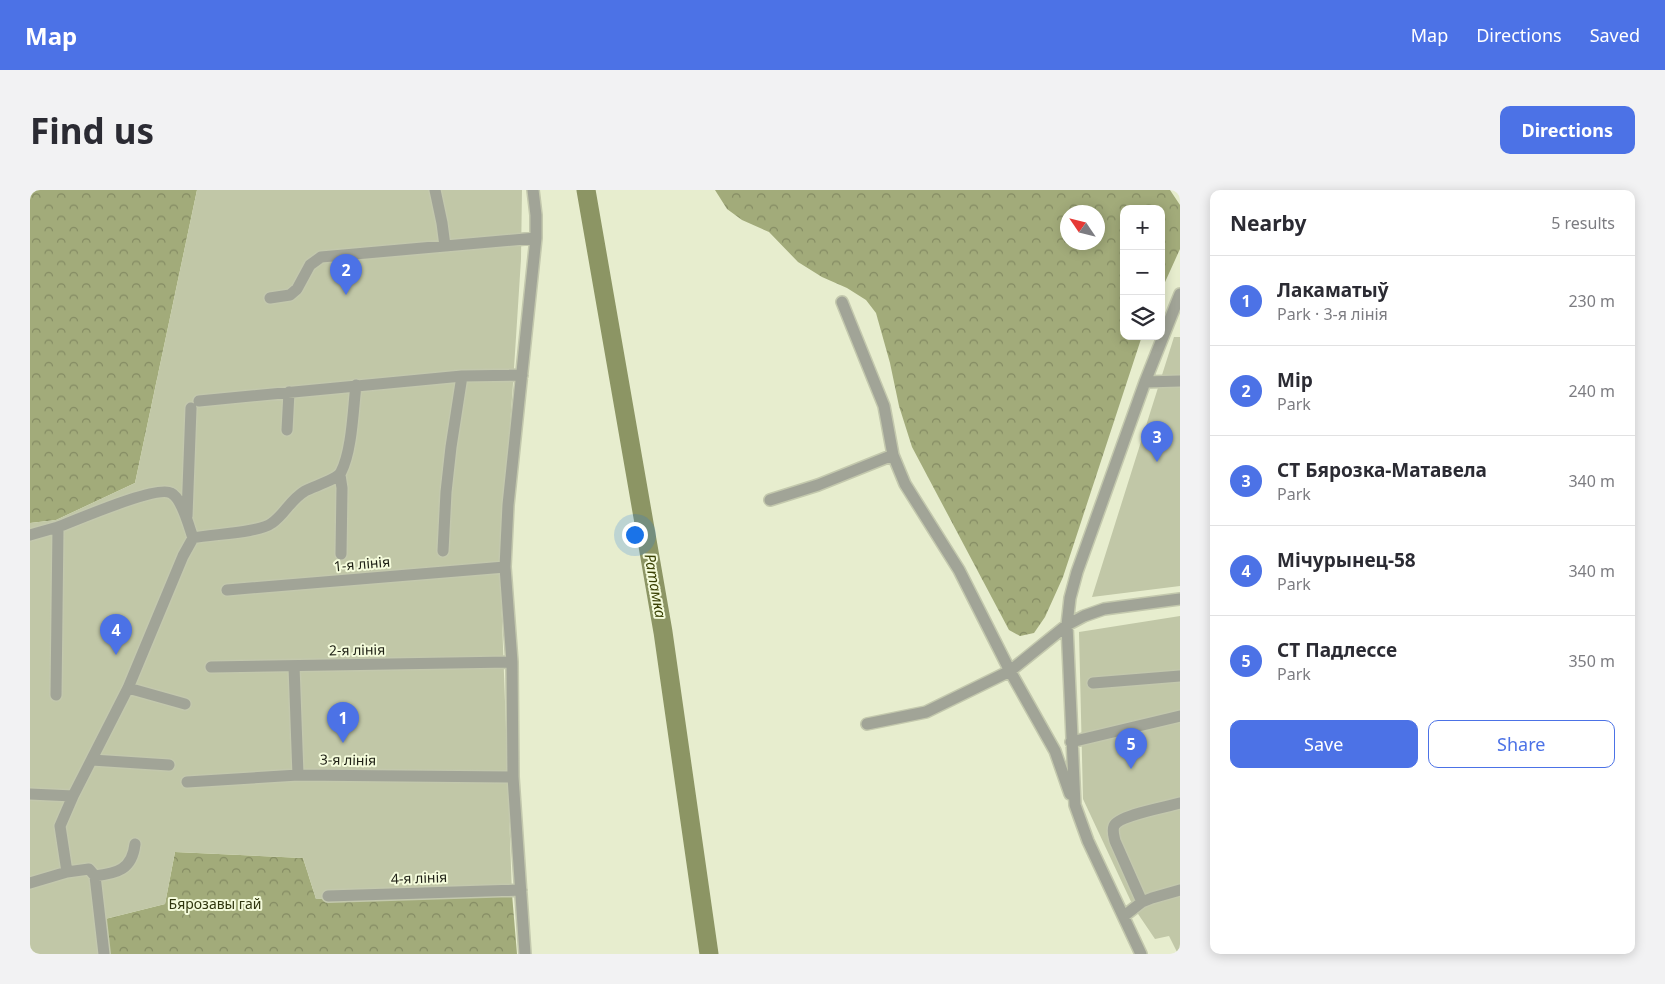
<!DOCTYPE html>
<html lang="en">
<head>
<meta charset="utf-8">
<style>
  body { margin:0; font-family:"Noto Sans",sans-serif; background:#f2f2f3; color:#2b2b33 }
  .controls { position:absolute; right:15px; top:15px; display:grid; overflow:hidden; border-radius:10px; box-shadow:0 2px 12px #0003 }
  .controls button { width:45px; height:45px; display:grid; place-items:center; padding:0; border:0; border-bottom:1px solid #e1e1e2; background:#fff; color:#2b2b33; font:25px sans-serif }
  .compass { position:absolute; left:1030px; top:15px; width:45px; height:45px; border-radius:50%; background:#fff; box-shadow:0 2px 12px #0003; rotate:305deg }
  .you { position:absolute; left:604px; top:344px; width:18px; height:18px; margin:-12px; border:4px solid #fff; border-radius:50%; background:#1a73e8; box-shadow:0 0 0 8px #1a73e833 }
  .badge { display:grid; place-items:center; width:32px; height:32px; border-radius:50%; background:#4c72e6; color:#fff; font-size:16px; font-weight:700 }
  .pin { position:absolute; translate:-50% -41px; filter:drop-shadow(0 1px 2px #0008) }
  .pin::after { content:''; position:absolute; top:26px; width:18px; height:15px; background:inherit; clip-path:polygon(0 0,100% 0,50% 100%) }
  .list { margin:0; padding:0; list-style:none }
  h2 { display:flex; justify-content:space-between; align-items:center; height:65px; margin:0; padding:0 20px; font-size:21px }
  h2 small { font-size:16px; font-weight:400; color:#7c7c81 }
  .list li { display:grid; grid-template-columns:32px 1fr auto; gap:15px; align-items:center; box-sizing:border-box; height:90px; padding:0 20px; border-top:1px solid #e1e1e2 }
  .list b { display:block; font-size:19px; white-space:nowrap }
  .list p { margin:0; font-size:16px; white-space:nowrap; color:#7c7c81 }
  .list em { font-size:16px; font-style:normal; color:#7c7c81 }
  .actions { display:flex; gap:10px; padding:15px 20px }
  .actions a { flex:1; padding:11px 0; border:1px solid #4c72e6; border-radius:10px; text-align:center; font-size:18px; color:#4c72e6 }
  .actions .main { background:#4c72e6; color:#fff }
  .icon { flex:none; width:28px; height:28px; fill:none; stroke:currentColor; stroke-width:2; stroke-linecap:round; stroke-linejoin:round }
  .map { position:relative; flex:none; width:1150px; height:764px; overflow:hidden; border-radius:10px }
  header { display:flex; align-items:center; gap:30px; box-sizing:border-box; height:70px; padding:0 25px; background:#4c72e6; color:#fff }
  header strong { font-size:24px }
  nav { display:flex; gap:28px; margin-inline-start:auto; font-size:18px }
  .intro { display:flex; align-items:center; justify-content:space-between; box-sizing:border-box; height:120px; padding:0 30px }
  h1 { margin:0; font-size:35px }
  .button { padding:12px 22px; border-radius:10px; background:#4c72e6; color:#fff; font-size:18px; font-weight:700 }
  main { display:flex; gap:30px; padding:0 30px }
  aside { flex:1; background:#fff; border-radius:10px; box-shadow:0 2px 12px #0003 }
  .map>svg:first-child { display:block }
  .forest { fill:url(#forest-crowns); fill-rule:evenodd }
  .garden { fill:#c1c7a7 }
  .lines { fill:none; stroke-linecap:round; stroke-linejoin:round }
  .river { stroke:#8c9564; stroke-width:19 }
  .minor-casing { stroke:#c3c8ad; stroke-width:14 }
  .minor { stroke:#a1a497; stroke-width:11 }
  .labels { text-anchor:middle; stroke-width:4; stroke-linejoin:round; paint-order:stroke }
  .street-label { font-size:14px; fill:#202217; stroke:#f4fbdb }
  .park-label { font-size:14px; fill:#30360e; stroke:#f4fbdb }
  .water-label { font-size:15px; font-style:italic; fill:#394003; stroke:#f4fbdb }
</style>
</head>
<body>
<header>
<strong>Map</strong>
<nav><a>Map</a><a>Directions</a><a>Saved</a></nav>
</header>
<div class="intro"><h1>Find us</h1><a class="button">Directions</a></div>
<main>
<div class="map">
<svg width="1150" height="764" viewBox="0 0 1150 764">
  <defs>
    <pattern id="forest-crowns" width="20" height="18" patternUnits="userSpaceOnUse" patternTransform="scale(1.25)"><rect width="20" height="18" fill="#a2ab7a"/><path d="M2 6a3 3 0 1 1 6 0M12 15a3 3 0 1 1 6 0" fill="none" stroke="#848b63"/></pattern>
  </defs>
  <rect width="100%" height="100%" fill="#e7edce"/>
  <path class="forest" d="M 0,0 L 167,0 L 105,293 L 26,330 L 0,333 Z
    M 685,0 L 1140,0 L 1150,15 L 1150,59 L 1131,101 L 1131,19 L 1094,19 L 1094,146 L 1112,146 L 1033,387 L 1015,427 L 1004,443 L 990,446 L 979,440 L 882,257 L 869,216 L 860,173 L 846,123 L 836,110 L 817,98 L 792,87 L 768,72 L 739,42 L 712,30 L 697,19 ZM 1068,22 L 1068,52 L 1038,52 L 1038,22 Z
    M 145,662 L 273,668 L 286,709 L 482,704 L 487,764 L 78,764 L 75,729 L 135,714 Z"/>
  <path class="garden" d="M 167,0 L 492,0 L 491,69 L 483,194 L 470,374 L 482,704 L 286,709 L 273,668 L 145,662 L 135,714 L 75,729 L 78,764 L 0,764 L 0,333 L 26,330 L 105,293 Z
    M 1144,147 L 1150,147 L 1150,396 L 1062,407 Z
    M 1150,426 L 1150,764 L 1148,764 L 1139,746 L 1125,749 L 1104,718 L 1053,609 L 1049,442 Z"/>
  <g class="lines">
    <path class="river" d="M 556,0 L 633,442 L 679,764"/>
    <g class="minor-casing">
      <path id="minor" d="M 405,0 L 412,33 L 415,56
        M 240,108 L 260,105 L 267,99 L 280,75 L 291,67 L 506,48
        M 812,112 L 854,216 L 863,265 L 875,294 L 929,380 L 980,481 L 1025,561 L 1040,604
        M 1115,192 L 1150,191
        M 169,211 L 432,186 L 492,185
        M 257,240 L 259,202
        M 310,285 L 312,298 L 311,364
        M 740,310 L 788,295 L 863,265
        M 157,326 L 161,218
        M 0,345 L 28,337
        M 413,361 L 416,302 L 421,257 L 432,186
        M 197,400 L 475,377
        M 264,476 L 268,585
        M 181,477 L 482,472
        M 1063,493 L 1150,486
        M 98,498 L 155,514
        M 26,505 L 28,337 C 47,330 126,295 141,303 C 152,308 159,337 163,348
        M 837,534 L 896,522 L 980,481 L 1037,435 L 1054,426 L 1074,419 L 1150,409
        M 1041,552 L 1150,526
        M 62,570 L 139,575
        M 157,592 L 268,585 L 483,587
        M 0,604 L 43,606 L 98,498 L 153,366 L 163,348 C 181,344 229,343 242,333 C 255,324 260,310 275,301 C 284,296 307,290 311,282 C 322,261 323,220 326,195
        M 43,606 L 30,636 L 37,682 L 59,679 L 65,686 L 74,764
        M 65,686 C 87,683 102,680 105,654
        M 0,693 L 37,682
        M 298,706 L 491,700
        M 1112,712 L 1085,651 C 1084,646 1082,641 1084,636 C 1089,625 1137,617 1150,613
        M 1094,726 L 1112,712 L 1122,708 L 1150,700
        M 495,764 L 483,587 L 482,472 L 475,377 L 478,315 L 506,48 L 506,25 L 503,0
        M 1111,764 L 1058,651 L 1045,615 L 1037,435 L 1040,408 L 1047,382 L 1115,192 L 1150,104"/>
    </g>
    <use href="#minor" class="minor"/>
  </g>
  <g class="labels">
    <g class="street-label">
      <text transform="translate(332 374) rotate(-5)" y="5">1-я лінія</text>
      <text transform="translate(327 460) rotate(-1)" y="5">2-я лінія</text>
      <text transform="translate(318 570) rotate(1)" y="5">3-я лінія</text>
      <text transform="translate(389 688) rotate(-2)" y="5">4-я лінія</text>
    </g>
    <g class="park-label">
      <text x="185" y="719">Бярозавы гай</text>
    </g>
    <g class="water-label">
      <text transform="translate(625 396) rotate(80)" y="5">Ратамка</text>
    </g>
  </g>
</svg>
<div class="controls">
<button>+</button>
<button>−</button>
<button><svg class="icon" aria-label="layers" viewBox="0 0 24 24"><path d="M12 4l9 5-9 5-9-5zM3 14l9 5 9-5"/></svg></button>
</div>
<svg class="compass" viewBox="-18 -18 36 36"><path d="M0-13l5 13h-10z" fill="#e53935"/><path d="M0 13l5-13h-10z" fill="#7c7c81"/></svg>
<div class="you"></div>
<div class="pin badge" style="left:313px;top:553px">1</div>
<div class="pin badge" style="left:316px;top:105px">2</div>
<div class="pin badge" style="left:1127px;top:272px">3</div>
<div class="pin badge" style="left:86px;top:465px">4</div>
<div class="pin badge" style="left:1101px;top:579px">5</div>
</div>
<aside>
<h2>Nearby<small>5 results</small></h2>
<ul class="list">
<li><span class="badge">1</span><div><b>Лакаматыў</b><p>Park · 3-я лінія</p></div><em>230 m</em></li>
<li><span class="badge">2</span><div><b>Мір</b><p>Park</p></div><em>240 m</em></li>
<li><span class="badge">3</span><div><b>СТ Бярозка-Матавела</b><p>Park</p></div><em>340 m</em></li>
<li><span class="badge">4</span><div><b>Мічурынец-58</b><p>Park</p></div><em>340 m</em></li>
<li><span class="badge">5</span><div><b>СТ Падлессе</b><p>Park</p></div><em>350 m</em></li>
</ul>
<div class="actions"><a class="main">Save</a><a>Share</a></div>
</aside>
</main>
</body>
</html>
